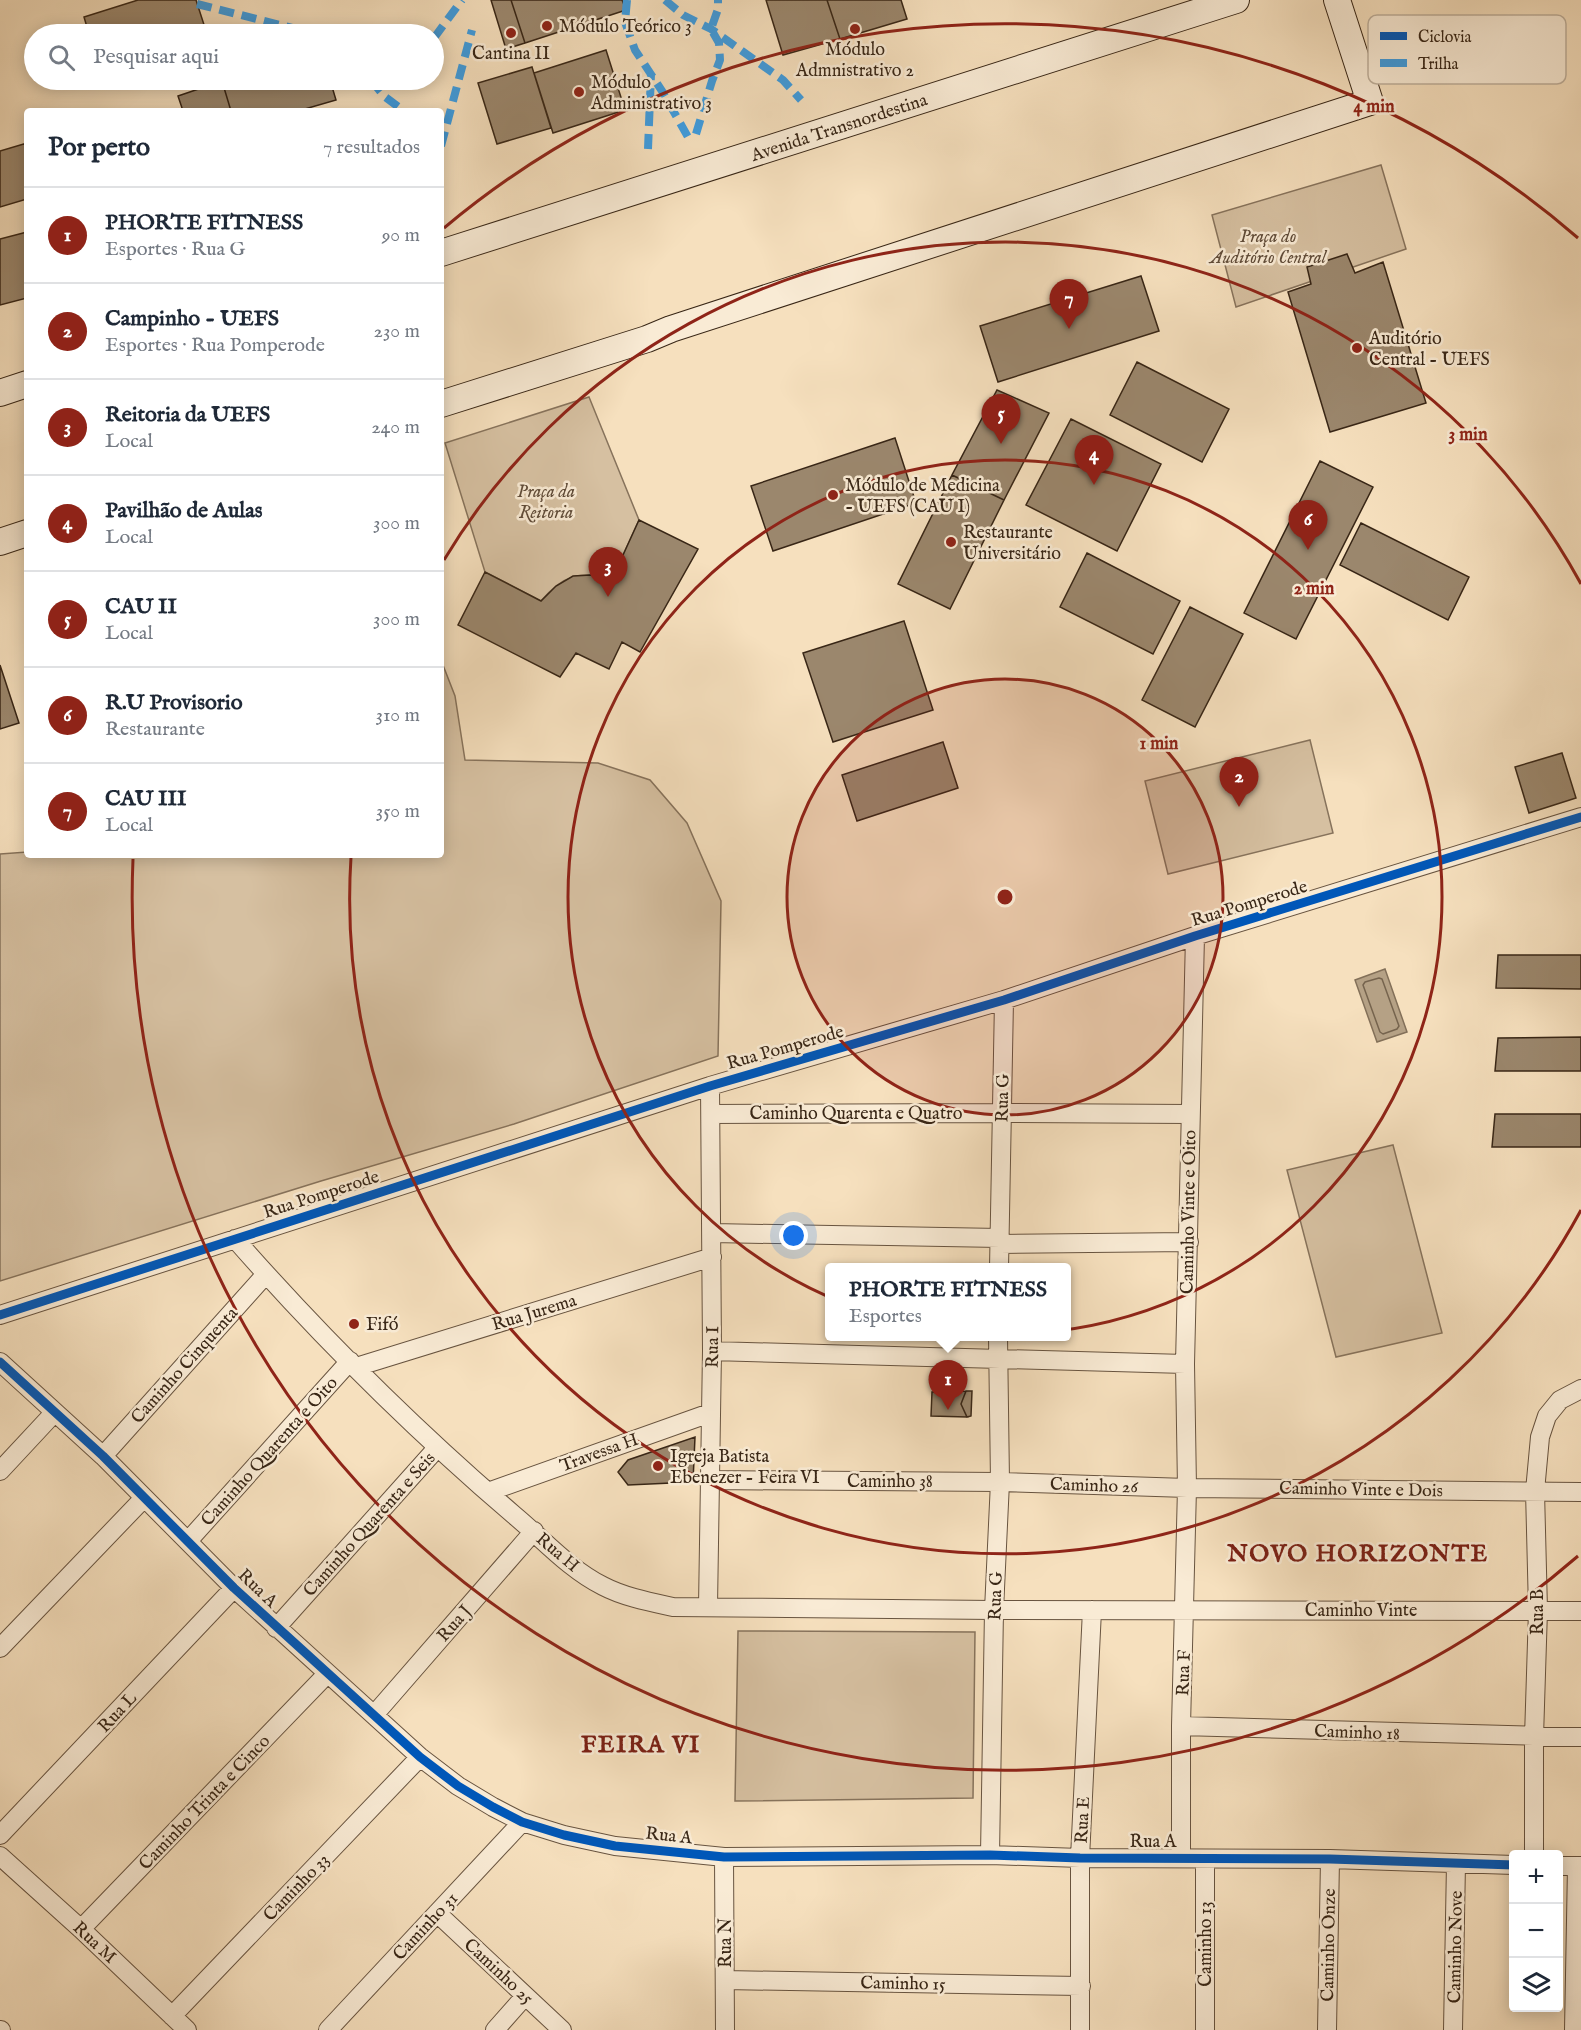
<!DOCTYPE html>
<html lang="pt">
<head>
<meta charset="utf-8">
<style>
  body { margin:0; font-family:"IM FELL English",serif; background:#f6f6f7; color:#1f2937 }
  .controls { position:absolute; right:18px; bottom:18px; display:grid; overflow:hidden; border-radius:6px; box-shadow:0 3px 15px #0003 }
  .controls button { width:54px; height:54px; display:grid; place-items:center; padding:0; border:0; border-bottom:2px solid #e0e1e3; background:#fff; color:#1f2937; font:30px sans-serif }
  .you { position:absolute; left:794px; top:1236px; width:21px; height:21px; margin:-15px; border:4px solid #fff; border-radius:50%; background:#1a73e8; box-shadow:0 0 0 9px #1a73e833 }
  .badge { display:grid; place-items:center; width:39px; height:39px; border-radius:50%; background:#8f2418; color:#fff; font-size:20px; font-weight:700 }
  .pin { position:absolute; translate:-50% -50px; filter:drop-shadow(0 2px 3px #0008) }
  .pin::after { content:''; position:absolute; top:32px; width:21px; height:18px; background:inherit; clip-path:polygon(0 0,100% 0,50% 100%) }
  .popup { position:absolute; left:825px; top:1263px; width:246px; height:78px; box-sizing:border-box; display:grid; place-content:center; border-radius:6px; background:#fff; filter:drop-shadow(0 2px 4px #0005); font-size:20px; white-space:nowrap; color:#747a83 }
  .popup b { font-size:22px; color:#1f2937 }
  .popup::after { content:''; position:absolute; left:50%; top:100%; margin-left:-12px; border:12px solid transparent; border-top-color:#fff }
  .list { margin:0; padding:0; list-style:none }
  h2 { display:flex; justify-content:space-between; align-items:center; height:78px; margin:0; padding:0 24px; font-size:26px }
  h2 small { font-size:20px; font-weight:400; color:#747a83 }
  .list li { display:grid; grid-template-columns:39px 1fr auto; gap:18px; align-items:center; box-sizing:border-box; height:96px; padding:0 24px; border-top:2px solid #e0e1e3 }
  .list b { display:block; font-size:22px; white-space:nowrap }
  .list p { margin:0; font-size:20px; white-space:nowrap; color:#747a83 }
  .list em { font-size:20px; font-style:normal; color:#747a83 }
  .icon { flex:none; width:33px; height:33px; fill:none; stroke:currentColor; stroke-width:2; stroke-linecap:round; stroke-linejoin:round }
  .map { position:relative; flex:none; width:1581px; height:2030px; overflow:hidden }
  .search { position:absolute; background:#fff; box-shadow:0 3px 15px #0003; left:24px; top:24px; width:420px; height:66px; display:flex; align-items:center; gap:15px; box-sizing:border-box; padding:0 21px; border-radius:33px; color:#747a83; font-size:22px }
  .panel { position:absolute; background:#fff; box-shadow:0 3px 15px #0003; left:24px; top:108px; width:420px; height:750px; border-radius:6px }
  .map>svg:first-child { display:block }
  .green { fill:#d6c0a1; stroke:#87735c; stroke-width:1.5 }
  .water { fill:#b5a185; stroke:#837059; stroke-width:1.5 }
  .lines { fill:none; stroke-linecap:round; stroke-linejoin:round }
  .shore { stroke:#76644e; stroke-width:1.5 }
  .building { fill:#9b876d; stroke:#382616; stroke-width:1.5 }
  .street-casing { stroke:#685440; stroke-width:20 }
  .secondary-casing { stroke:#382616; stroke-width:28 }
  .street { stroke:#f9ebd5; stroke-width:18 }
  .secondary { stroke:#f9ebd5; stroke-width:26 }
  .quiet { stroke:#3e9cdf; stroke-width:8; stroke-dasharray:15 8; stroke-linecap:butt }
  .cycleway-casing { stroke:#f9ebd5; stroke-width:13 }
  .cycleway { stroke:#0057b8; stroke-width:9 }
  .ring { fill:none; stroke:#8f2418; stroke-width:3 }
  .poi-dot { fill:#8f2418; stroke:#f9ebd5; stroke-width:2 }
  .labels { text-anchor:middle; stroke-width:5; stroke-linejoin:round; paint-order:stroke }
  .poi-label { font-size:18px; fill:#382616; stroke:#f9ebd5; text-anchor:start }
  .street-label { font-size:18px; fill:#382616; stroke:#f9ebd5 }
  .park-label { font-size:18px; font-style:italic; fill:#604c39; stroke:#f9ebd5 }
  .district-label { font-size:24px; font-weight:bold; letter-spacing:1.5px; fill:#7a1f14; stroke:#f9ebd5 }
  .key { fill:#f9ebd5; stroke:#bfb09c; stroke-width:1.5 }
  .key-label { font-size:16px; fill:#382616 }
  .centre { fill:#8f2418; stroke:#f9ebd5; stroke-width:3 }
  .ring-label { font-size:18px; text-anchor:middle; font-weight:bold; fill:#8f2418; stroke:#f9ebd5; stroke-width:5; stroke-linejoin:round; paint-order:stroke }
</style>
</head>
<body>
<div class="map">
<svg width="1581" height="2030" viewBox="0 0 1581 2030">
  <rect width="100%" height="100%" fill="#f6e0be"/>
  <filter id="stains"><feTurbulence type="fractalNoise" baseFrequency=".00333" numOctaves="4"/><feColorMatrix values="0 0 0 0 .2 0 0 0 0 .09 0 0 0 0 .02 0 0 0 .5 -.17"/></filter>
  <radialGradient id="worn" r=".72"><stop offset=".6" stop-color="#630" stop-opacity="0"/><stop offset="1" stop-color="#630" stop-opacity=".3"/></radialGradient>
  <path class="green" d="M 1381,165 L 1406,249 L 1236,307 L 1212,215 Z
    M 589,397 L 639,520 L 613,577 C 579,572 564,574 541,601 L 485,572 L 445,443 Z
    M 441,660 L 455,696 L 465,760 L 598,763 L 650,780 L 687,823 L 721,901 L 718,1056 L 514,1124 L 321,1181 L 0,1281 L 0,854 L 27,852 L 27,855 L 441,855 Z
    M 1310,740 L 1333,833 L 1168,874 L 1145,781 Z
    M 1393,1145 L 1442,1333 L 1336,1357 L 1287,1170 Z
    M 738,1631 L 975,1632 L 973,1798 L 735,1801 Z"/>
  <path class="water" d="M 1385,969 L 1407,1032 L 1377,1042 L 1355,980 Z"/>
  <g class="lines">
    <path class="shore" d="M 1379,978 L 1382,979 L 1399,1026 L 1397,1029 L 1383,1034 L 1380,1032 L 1363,985 L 1365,982 Z"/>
  </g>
  <path class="building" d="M 138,0 L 196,0 L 207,34 L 89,34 L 84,17 Z
    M 491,0 L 511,0 L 525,43 L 506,49 Z
    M 511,0 L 622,0 L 626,10 L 525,43 Z
    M 766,0 L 827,0 L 840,39 L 783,55 Z
    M 827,0 L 901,0 L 907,19 L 840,39 Z
    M 606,50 L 625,110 L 553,133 L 534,73 Z
    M 532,67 L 551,128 L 497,144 L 478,83 Z
    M 228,80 L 330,80 L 336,100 L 298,111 L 231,111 L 222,81 Z
    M 222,81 L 231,111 L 183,111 L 178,96 Z
    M 27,143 L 27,199 L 0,207 L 0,151 Z
    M 27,232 L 27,298 L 0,305 L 0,239 Z
    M 1347,254 L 1355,273 L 1383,262 L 1426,403 L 1330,432 L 1288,292 L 1311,284 L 1307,267 Z
    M 1141,276 L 1159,331 L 998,382 L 980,326 Z
    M 1137,362 L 1229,409 L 1202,462 L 1110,415 Z
    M 997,390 L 1049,413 L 1004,500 L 952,475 Z
    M 1071,419 L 1161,464 L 1117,551 L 1026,505 Z
    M 895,438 L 916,503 L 773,551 L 751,486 Z
    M 1320,461 L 1373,487 L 1296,639 L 1244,613 Z
    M 952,475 L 1004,500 L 950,609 L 898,584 Z
    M 639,520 L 698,549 L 640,652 L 622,642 L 609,669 L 576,653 L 560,677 L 458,625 L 485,572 L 541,601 L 556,586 L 573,576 L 591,575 L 613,577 Z
    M 1361,523 L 1469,577 L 1448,620 L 1340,565 Z
    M 1087,553 L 1180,601 L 1153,654 L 1060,607 Z
    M 1190,607 L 1243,634 L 1195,727 L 1142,700 Z
    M 904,621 L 933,710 L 833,742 L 803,653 Z
    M 0,665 L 19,723 L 0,729 Z
    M 943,742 L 958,788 L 857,821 L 842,775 Z
    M 1562,753 L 1576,798 L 1529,813 L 1515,767 Z
    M 1498,955 L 1581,955 L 1581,989 L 1496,988 Z
    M 1581,1037 L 1581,1071 L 1495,1071 L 1498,1038 Z
    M 1495,1114 L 1581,1114 L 1581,1147 L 1492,1147 Z
    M 966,1391 L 961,1404 L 967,1417 L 931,1416 L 932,1392 Z
    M 966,1391 L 972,1391 L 971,1416 L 967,1417 L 961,1404 Z
    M 695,1437 L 693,1482 L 628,1485 L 618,1472 L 628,1460 Z"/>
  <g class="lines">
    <g class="street-casing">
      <path id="street" d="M 711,1114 L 1002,1113 L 1190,1114
        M 712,1233 L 1000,1238
        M 235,1239 C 321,1337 415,1430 514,1515 C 543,1539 569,1569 603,1586 C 624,1597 650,1602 673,1607 L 994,1610 L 1581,1611
        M 1000,1244 L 1189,1242
        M 999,1268 L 1004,1000
        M 0,1315 L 710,1086 L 1004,1000 L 1195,936 L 1581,817
        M 712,1351 L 1185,1364
        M 0,1362 L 103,1456 L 234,1588 L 420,1757 L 458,1786 L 493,1807 L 522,1822 L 564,1835 L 615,1846 L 724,1857 L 990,1855 L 1080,1858 L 1330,1859 L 1514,1865
        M 356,1367 L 712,1257
        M 103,1456 L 266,1274
        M 0,1471 L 54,1413
        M 708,1480 L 1000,1482 L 1187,1488 L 1581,1492
        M 488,1492 L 710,1413
        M 188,1541 L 350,1361
        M 708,1607 L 712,1351 L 710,1086
        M 276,1628 L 437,1448
        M 0,1648 L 144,1498
        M 374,1715 L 534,1531
        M 1181,1726 L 1581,1737
        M 0,1835 L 234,1588
        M 1534,1854 L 1534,1737 L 1538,1610 L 1535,1491 L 1540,1437 L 1547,1416 L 1560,1400 L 1581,1389
        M 990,1855 L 994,1610 L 1000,1482 L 998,1336
        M 0,1856 L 81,1929 L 187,2030
        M 724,1857 L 725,2030
        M 1181,1858 L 1181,1726 L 1187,1488 L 1185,1364 L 1195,936
        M 1558,1866 L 1581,1866
        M 437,1913 L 562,2030
        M 81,1929 L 327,1674
        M 725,1980 L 1081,1986
        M 172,2016 L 420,1757
        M 0,2030 L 1,2030
        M 328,2030 L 522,1822
        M 495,2030 L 525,1996
        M 1080,2030 L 1080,1858 L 1092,1610
        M 1205,2030 L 1205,1859
        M 1327,2030 L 1330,1859
        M 1453,2030 L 1456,1863
        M 1574,2030 L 1577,1866"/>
    </g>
    <g class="secondary-casing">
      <path id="secondary" d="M 441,253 L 1236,0
        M 0,393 L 27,384
        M 441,404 L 647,339 L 671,329 L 1370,102 L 1337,0
        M 0,542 L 27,533"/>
    </g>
    <use href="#street" class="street"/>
    <use href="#secondary" class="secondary"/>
    <path class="quiet" d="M 627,0 L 625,22 L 635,50 L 662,91 L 688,137
      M 665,0 L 683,15 L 711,29 L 783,80 L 801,100
      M 197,4 L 316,34
      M 434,38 L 462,0
      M 371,80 L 384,96 L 404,111
      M 696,134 L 712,81 L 720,60 L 719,43 L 711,29 L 718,9 L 718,0
      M 441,146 L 472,30
      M 648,149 L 651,74"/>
    <g class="cycleway-casing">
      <path id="cycleway" d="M 0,1315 L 710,1086 L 1004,1000 L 1195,936 L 1581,817
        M 0,1362 L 103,1456 L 234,1588 L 420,1757 L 458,1786 L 493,1807 L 522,1822 L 564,1835 L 615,1846 L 724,1857 L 990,1855 L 1080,1858 L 1330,1859 L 1514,1865"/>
    </g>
    <use href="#cycleway" class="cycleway"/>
  </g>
  <circle cx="1005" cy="897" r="218" fill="#8f2418" fill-opacity=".12"/>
  <g class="ring">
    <circle cx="1005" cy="897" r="218"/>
    <circle cx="1005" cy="897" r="437"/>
    <path d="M1581 1210A655 655 0 0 1 351 857M444 560A655 655 0 0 1 1581 584"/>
    <path d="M1578 1556A873 873 0 0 1 133 859M444 228A873 873 0 0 1 1578 238"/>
  </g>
  <g class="poi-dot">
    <circle cx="547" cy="26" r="6"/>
    <circle cx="855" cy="29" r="6"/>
    <circle cx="511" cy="33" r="6"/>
    <circle cx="579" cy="92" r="6"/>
    <circle cx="1357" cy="348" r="6"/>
    <circle cx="833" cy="495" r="6"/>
    <circle cx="951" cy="542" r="6"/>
    <circle cx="354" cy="1324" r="6"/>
    <circle cx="658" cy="1466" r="6"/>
  </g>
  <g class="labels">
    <g class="poi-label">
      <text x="559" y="32">Módulo Teórico 3</text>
      <text x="855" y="55" text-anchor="middle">Módulo<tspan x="855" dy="21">Admnistrativo 2</tspan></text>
      <text x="511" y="59" text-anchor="middle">Cantina II</text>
      <text x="591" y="88">Módulo<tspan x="591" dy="21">Administrativo 3</tspan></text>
      <text x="1369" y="344">Auditório<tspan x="1369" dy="21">Central - UEFS</tspan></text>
      <text x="845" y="491">Módulo de Medicina<tspan x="845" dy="21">- UEFS (CAU I)</tspan></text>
      <text x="963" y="538">Restaurante<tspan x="963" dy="21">Universitário</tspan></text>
      <text x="366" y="1330">Fifó</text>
      <text x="670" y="1462">Igreja Batista<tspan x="670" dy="21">Ebenezer - Feira VI</tspan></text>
    </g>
    <g class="street-label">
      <text transform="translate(839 127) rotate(-18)" y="6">Avenida Transnordestina</text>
      <text transform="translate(1249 903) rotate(-17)" y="6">Rua Pomperode</text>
      <text transform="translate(785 1047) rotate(-16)" y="6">Rua Pomperode</text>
      <text transform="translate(1002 1098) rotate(-89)" y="6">Rua G</text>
      <text x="856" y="1119">Caminho Quarenta e Quatro</text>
      <text transform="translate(321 1194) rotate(-18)" y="6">Rua Pomperode</text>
      <text transform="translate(1188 1212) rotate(-89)" y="6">Caminho Vinte e Oito</text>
      <text transform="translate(534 1312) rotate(-17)" y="6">Rua Jurema</text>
      <text transform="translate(712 1347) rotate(-89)" y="6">Rua I</text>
      <text transform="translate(184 1365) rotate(-48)" y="6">Caminho Cinquenta</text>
      <text transform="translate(269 1451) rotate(-48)" y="6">Caminho Quarenta e Oito</text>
      <text transform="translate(599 1452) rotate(-20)" y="6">Travessa H</text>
      <text x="890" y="1487">Caminho 38</text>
      <text transform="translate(1094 1485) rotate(2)" y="6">Caminho 26</text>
      <text transform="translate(1361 1489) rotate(1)" y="6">Caminho Vinte e Dois</text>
      <text transform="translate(369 1524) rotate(-48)" y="6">Caminho Quarenta e Seis</text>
      <text transform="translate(558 1552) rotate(40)" y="6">Rua H</text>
      <text transform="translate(258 1588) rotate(44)" y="6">Rua A</text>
      <text transform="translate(995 1596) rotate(-88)" y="6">Rua G</text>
      <text x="1361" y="1616">Caminho Vinte</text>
      <text transform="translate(1537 1612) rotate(-90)" y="6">Rua B</text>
      <text transform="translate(454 1623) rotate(-49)" y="6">Rua J</text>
      <text transform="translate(1183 1673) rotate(-88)" y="6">Rua F</text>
      <text transform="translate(117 1712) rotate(-47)" y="6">Rua L</text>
      <text transform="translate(1357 1732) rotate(2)" y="6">Caminho 18</text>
      <text transform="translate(204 1802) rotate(-46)" y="6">Caminho Trinta e Cinco</text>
      <text transform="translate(1082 1820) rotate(-87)" y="6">Rua E</text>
      <text transform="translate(669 1835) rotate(6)" y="6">Rua A</text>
      <text x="1153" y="1847">Rua A</text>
      <text transform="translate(296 1887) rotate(-46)" y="6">Caminho 33</text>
      <text transform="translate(425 1926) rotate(-47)" y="6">Caminho 31</text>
      <text transform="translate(95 1942) rotate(43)" y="6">Rua M</text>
      <text transform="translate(725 1943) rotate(-90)" y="6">Rua N</text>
      <text transform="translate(1205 1944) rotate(-90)" y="6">Caminho 13</text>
      <text transform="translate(1328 1945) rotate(-89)" y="6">Caminho Onze</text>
      <text transform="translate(1455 1947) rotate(-89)" y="6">Caminho Nove</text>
      <text transform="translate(499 1971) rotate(43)" y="6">Caminho 25</text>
      <text transform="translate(903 1983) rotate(1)" y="6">Caminho 15</text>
    </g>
    <g class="park-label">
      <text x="1268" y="242">Praça do<tspan x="1268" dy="21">Auditório Central</tspan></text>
      <text x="546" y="497">Praça da<tspan x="546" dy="21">Reitoria</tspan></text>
    </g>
    <g class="district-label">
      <text x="1358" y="1561">NOVO HORIZONTE</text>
      <text x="641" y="1752">FEIRA VI</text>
    </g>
  </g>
  <rect x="1368" y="15" width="198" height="69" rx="9" class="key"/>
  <rect x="1380" y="32" width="27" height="8" fill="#0057b8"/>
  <rect x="1380" y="59" width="27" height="8" fill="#3e9cdf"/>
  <g class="key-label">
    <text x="1418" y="42">Ciclovia</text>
    <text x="1418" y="69">Trilha</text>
  </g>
  <circle cx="1005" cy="897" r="9" class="centre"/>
  <g class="ring-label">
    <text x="1374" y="112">4 min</text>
    <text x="1468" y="440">3 min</text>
    <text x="1314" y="594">2 min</text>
    <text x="1159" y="749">1 min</text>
  </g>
  <rect width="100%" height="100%" filter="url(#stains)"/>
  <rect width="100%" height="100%" fill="url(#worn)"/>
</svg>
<div class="controls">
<button>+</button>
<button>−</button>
<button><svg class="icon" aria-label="layers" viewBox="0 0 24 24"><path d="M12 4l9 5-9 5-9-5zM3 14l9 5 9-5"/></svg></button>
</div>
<div class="you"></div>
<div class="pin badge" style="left:948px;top:1410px">1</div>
<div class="popup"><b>PHORTE FITNESS</b>Esportes</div>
<div class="pin badge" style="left:1239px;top:807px">2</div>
<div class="pin badge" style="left:608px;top:597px">3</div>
<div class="pin badge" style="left:1094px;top:485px">4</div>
<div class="pin badge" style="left:1001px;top:444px">5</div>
<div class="pin badge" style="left:1308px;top:550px">6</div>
<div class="pin badge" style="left:1069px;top:329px">7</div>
<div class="search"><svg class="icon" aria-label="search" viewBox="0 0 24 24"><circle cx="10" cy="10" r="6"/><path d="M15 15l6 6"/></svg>Pesquisar aqui</div>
<section class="panel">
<h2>Por perto<small>7 resultados</small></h2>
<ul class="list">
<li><span class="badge">1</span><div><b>PHORTE FITNESS</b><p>Esportes · Rua G</p></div><em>90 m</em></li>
<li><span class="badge">2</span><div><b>Campinho - UEFS</b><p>Esportes · Rua Pomperode</p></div><em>230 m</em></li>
<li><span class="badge">3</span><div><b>Reitoria da UEFS</b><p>Local</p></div><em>240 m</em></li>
<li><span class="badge">4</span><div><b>Pavilhão de Aulas</b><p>Local</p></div><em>300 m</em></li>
<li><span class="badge">5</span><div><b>CAU II</b><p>Local</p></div><em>300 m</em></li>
<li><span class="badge">6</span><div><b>R.U Provisorio</b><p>Restaurante</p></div><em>310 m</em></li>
<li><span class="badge">7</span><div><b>CAU III</b><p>Local</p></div><em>350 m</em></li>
</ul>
</section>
</div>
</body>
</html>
